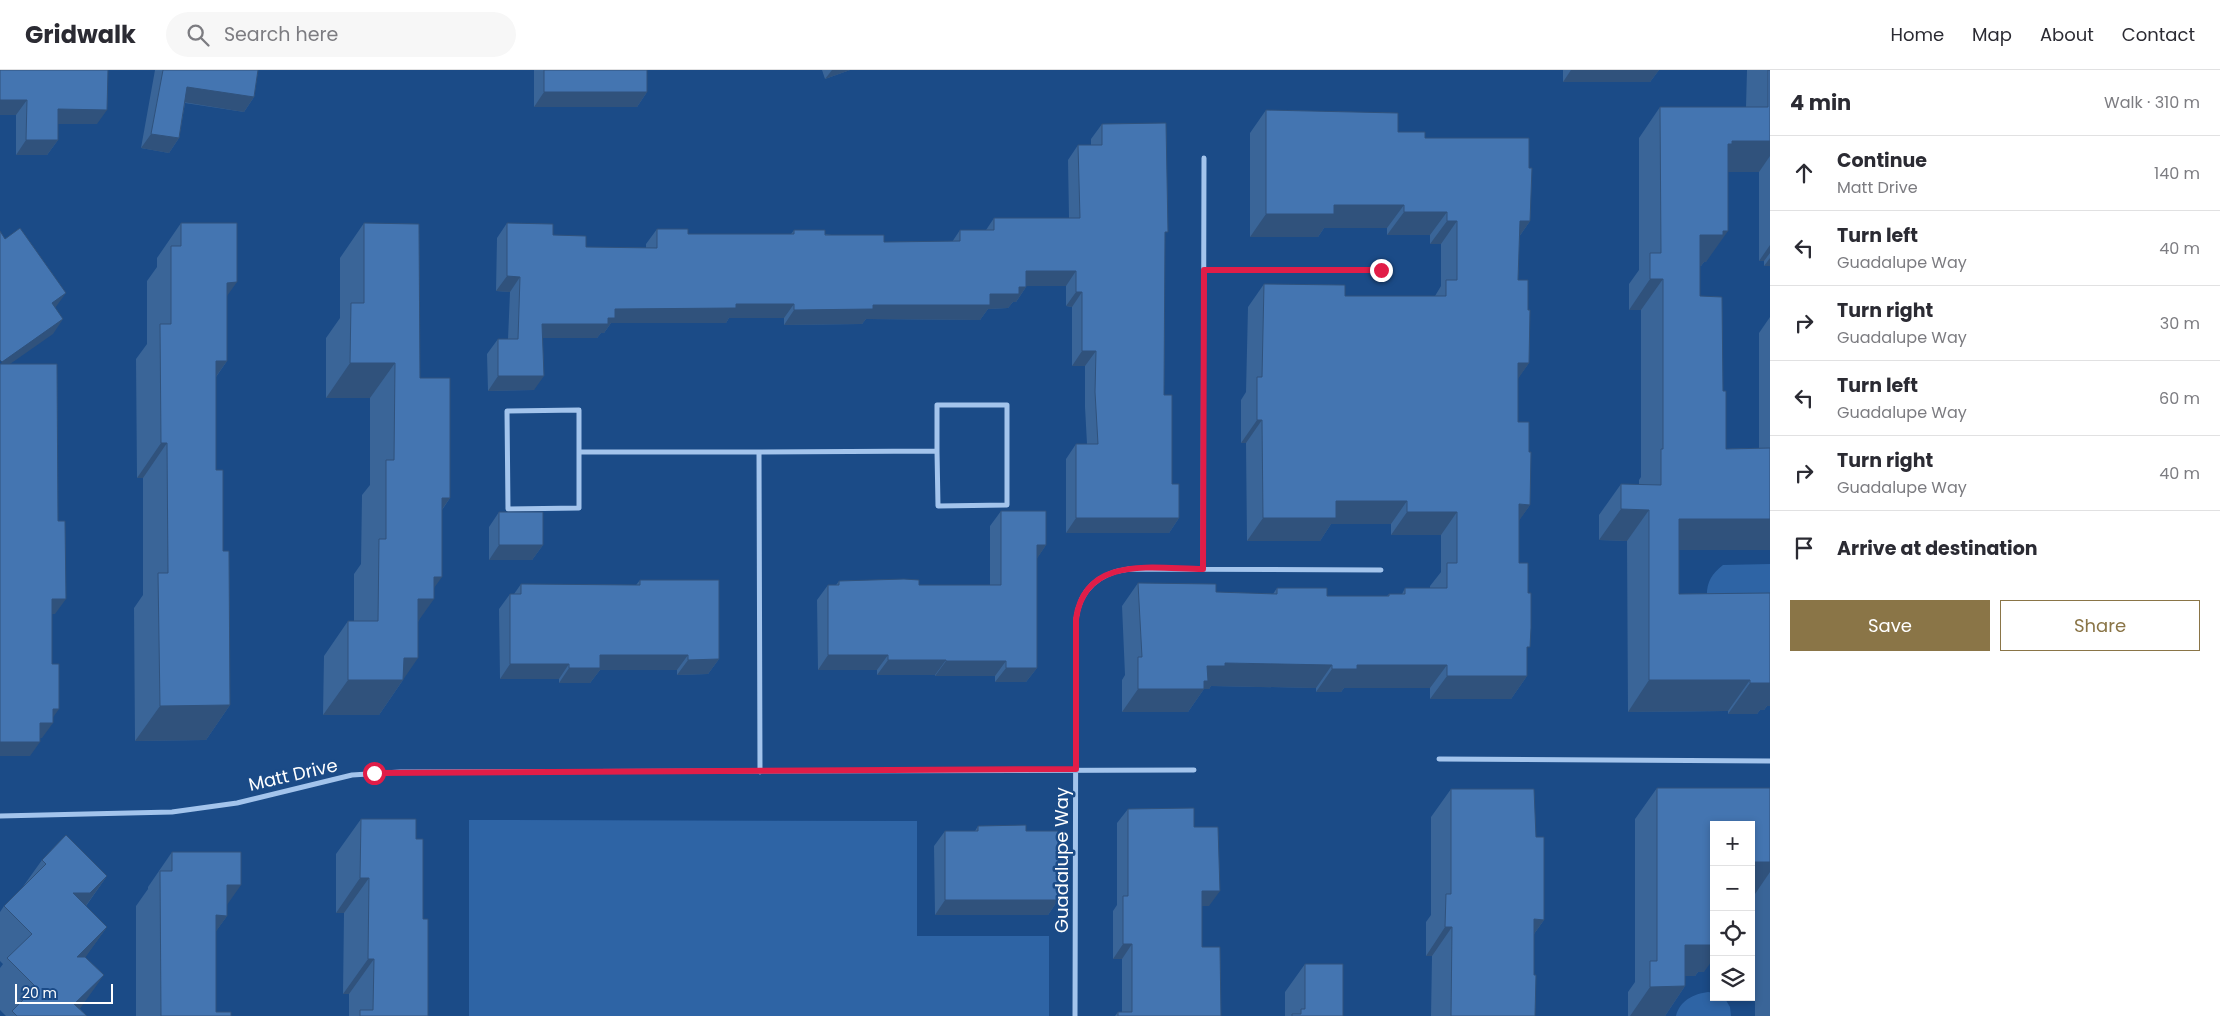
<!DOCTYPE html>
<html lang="en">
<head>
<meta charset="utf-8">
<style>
  body { margin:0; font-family:Poppins,sans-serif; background:#f7f7f7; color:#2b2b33 }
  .controls { position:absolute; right:15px; bottom:15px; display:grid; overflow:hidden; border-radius:0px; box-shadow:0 2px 8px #0003 }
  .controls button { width:45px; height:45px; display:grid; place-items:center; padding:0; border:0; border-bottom:1px solid #e1e1e2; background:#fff; color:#2b2b33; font:25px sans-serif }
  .scale { position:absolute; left:15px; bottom:12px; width:98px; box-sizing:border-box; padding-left:5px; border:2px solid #fff; border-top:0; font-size:14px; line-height:18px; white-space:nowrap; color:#fff; -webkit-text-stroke:4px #1b4b87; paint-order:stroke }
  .stop { position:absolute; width:15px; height:15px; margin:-11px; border:4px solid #e11d48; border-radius:50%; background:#fff }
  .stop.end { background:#e11d48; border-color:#fff; box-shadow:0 1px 5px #0008 }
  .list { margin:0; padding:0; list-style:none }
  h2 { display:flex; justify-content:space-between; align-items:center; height:65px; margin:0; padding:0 20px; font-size:21px }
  h2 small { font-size:16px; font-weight:400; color:#7c7c81 }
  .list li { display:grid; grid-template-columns:32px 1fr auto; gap:15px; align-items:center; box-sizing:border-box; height:75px; padding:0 20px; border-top:1px solid #e1e1e2 }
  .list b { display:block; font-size:19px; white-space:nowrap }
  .list p { margin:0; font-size:16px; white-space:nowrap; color:#7c7c81 }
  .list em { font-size:16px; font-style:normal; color:#7c7c81 }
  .actions { display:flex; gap:10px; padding:15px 20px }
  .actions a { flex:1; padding:11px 0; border:1px solid #8a7547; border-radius:0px; text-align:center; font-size:18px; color:#8a7547 }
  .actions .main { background:#8a7547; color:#fff }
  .icon { flex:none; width:28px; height:28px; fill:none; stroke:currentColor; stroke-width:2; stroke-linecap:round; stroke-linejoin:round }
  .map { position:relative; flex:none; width:1770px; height:946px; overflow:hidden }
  header { display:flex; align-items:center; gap:30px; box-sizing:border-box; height:70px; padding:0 25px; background:#fff; border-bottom:1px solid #e1e1e2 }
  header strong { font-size:24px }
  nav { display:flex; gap:28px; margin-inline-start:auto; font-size:18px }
  .search { width:350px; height:45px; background:#f7f7f7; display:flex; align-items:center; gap:12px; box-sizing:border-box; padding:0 18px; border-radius:28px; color:#7c7c81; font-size:19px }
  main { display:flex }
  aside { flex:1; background:#fff }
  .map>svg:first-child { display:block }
  .green { fill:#2e64a5 }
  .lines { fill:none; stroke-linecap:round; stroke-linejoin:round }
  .minor { stroke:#a3c4ec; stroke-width:5 }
  .wall { fill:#3a6598 }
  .shaded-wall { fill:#30527c }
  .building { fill:#4475b1; stroke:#30527c }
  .route { stroke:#e11d48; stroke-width:6 }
  .labels { text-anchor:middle; stroke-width:5; stroke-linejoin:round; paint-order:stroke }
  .street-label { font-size:18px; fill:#fff; stroke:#1b4b87 }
</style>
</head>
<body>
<header>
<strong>Gridwalk</strong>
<div class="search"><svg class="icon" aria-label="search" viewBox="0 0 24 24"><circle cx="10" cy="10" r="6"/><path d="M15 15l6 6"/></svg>Search here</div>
<nav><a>Home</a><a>Map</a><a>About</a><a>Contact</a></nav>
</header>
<main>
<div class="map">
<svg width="1770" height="946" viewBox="0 0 1770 946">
  <rect width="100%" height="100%" fill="#1b4b87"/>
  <path class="green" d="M 1770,494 L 1770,537 L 1707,528 C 1706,514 1711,504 1723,495 Z
    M 469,750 L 917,751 L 917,866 L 1049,866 L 1049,946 L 469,946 Z
    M 1708,922 L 1714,923 L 1714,927 L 1724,927 L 1730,937 L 1731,946 L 1676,946 C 1680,930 1694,924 1708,922 Z"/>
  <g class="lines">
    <path class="minor" d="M 1204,200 L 1381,200
      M 579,382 L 579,438 L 508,439 L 507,341 L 579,340 L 579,382 L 759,382
      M 1203,499 L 1204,88
      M 1439,689 L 1770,691
      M 760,702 L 759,382 L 937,381 L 938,436 L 1007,435 L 1007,335 L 937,335 L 937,381
      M 0,746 L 172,742 L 237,733 L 352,705 L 400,702 L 1194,700
      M 1075,946 L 1076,549 C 1080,519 1099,503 1129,499 L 1381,500"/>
  </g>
  <path class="wall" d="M 0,0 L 97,54 L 58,54 L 58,70 L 47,85 L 16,85 L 16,45 Z
    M 155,0 L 258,0 L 254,27 L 244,42 L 185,33 L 179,68 L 169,83 L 141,78 Z
    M 534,0 L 647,0 L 647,22 L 637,37 L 534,37 Z
    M 822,0 L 850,0 L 825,9 Z
    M 1563,0 L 1659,0 L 1650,12 L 1563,12 Z
    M 1747,0 L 1770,0 L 1770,196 L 1764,196 L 1764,191 L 1759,191 L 1759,102 L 1728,102 L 1706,192 L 1704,192 L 1701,196 L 1700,196 L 1700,226 L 1723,321 L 1726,379 L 1759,378 L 1759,263 L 1770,247 L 1770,480 L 1679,480 L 1679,524 L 1770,523 L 1770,636 L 1767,636 L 1764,640 L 1760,640 L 1757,644 L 1728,644 L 1728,641 L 1628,642 L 1627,471 L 1599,470 L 1599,445 L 1621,414 L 1639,415 L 1639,410 L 1641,407 L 1641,240 L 1629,240 L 1629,214 L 1639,200 L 1639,68 L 1660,37 L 1746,37 Z
    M 1266,40 L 1398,62 L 1425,68 L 1529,98 L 1530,151 L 1519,167 L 1518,210 L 1528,240 L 1529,293 L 1518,308 L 1518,352 L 1529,382 L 1530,435 L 1519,450 L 1519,493 L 1527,580 L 1527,606 L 1511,629 L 1430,629 L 1430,618 L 1344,618 L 1341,622 L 1316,622 L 1316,618 L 1211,616 L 1209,619 L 1204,619 L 1188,642 L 1122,642 L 1122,610 L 1125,605 L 1122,536 L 1138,513 L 1216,522 L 1273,524 L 1277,518 L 1327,526 L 1387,526 L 1389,524 L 1402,524 L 1405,518 L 1430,518 L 1430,516 L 1441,502 L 1441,465 L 1391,465 L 1391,454 L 1331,454 L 1320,471 L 1247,471 L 1246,373 L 1241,373 L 1241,330 L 1246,322 L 1248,237 L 1264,214 L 1345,226 L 1435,226 L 1441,216 L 1441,174 L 1430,174 L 1430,165 L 1387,165 L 1387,158 L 1324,158 L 1318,167 L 1250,167 L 1250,63 Z
    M 1102,54 L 1165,167 L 1164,325 L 1172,414 L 1179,448 L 1169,463 L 1066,463 L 1066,389 L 1076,374 L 1087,374 L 1085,337 L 1085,296 L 1072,296 L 1072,237 L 1066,236 L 1066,216 L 1026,216 L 1026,217 L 1016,232 L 1013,232 L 1008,238 L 988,239 L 980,250 L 866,249 L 862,254 L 784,255 L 784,248 L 729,248 L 726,253 L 611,253 L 604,263 L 601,263 L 597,268 L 543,268 L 534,320 L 488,321 L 487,284 L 498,269 L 508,269 L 510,222 L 496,221 L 497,168 L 507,153 L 553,165 L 586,177 L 646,178 L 646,174 L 657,159 L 688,164 L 791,164 L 794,160 L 884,172 L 952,172 L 960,160 L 986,160 L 994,148 L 1069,148 L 1068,90 L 1078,75 L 1091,75 L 1091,69 Z
    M 181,153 L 227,226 L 227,291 L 216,307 L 216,400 L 223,481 L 230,635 L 206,670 L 135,671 L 134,538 L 143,525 L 143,408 L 137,408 L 136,289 L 147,274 L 147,211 L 157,197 L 157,188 Z
    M 364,153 L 420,308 L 450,428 L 442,440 L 434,518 L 418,552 L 403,610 L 379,645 L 323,645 L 324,586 L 348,551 L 354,551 L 354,504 L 361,494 L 362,425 L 370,415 L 370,328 L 326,328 L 326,268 L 340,248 L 340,188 Z
    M 1001,441 L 1046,475 L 1037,488 L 1037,598 L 1026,612 L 995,612 L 995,606 L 935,606 L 935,605 L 877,605 L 877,600 L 818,600 L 817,530 L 828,515 L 836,515 L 839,511 L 919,515 L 990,515 L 990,456 Z
    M 499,442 L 543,475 L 532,490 L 489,490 L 489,457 Z
    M 640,510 L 719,589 L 708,604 L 677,605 L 677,600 L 600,600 L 590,613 L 559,613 L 559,609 L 500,609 L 499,539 L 510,524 L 514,524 L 521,514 L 636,515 Z
    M 1657,718 L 1770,718 L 1770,946 L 1755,946 L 1755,824 L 1751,824 L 1714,755 L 1704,902 L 1698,902 L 1695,906 L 1685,906 L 1685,916 L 1665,946 L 1628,946 L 1628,922 L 1635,912 L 1635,749 Z
    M 1451,719 L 1536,767 L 1544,850 L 1534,864 L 1534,905 L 1535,946 L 1431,946 L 1432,886 L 1426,886 L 1426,852 L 1431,845 L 1431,747 Z
    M 1128,739 L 1194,757 L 1209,836 L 1202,836 L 1202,877 L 1221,946 L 1115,946 L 1118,942 L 1122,942 L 1122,889 L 1113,889 L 1113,841 L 1117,835 L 1117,753 Z
    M 361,749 L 416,769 L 423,849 L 428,946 L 349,946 L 349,924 L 343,924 L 344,843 L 336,843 L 336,784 Z
    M 978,756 L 1058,830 L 1048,845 L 935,845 L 934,776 L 945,761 L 975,761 Z
    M 172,782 L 227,835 L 227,846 L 216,861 L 216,942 L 231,946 L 136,946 L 136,836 L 148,819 L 148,817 Z
    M 42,790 L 107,806 L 86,836 L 107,857 L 85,887 L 80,939 L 87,946 L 6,946 L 0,940 L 0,898 L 3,894 L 0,891 L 0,842 L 4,836 L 22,818 Z
    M 1305,894 L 1343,946 L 1285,946 L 1285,922 Z"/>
  <path class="shaded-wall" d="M 832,0 L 850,0 L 825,9 Z
    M 1571,0 L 1659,0 L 1650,12 L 1563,12 Z
    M 187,17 L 254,27 L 244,42 L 177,31 Z
    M 544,22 L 647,22 L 637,37 L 534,37 Z
    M 0,30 L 27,30 L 16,45 L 0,45 Z
    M 58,39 L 107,40 L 97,54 L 48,54 Z
    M 151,64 L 179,68 L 169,83 L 141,78 Z
    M 26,70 L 58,70 L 47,85 L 16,85 Z
    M 1732,71 L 1770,71 L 1770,86 L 1759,102 L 1712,102 L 1728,74 Z
    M 1334,135 L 1404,135 L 1387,158 L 1324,158 L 1318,167 L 1250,167 L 1266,144 Z
    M 1404,142 L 1447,142 L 1430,165 L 1387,165 Z
    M 1447,151 L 1457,151 L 1441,174 L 1430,174 Z
    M 1520,151 L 1530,151 L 1514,174 Z
    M 1723,161 L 1728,161 L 1706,192 L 1704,192 L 1701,196 L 1678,196 L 1700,165 Z
    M 1770,175 L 1770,183 L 1764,191 L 1759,191 Z
    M 1770,188 L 1770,196 L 1764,196 Z
    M 1026,201 L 1076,201 L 1066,216 L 1016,216 Z
    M 507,206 L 520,207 L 510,222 L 496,221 Z
    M 1650,209 L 1663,209 L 1641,240 L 1629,240 Z
    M 237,212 L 212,247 L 227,213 Z
    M 1019,217 L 1026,217 L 1016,232 L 1013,232 L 1008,238 L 988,239 L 980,250 L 866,249 L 862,254 L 784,255 L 794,240 L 873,235 L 990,224 Z
    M 1076,222 L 1082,222 L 1072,237 L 1066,236 Z
    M 66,223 L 55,238 L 52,233 Z
    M 736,234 L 794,234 L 784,248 L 729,248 L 726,253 L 611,253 L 604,263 L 601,263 L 597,268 L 532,268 L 542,254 L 615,239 Z
    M 63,249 L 53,264 L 0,301 L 0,295 L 2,292 Z
    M 1082,281 L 1096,281 L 1085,296 L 1072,296 Z
    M 216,291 L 227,291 L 202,326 Z
    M 350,293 L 395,293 L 370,328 L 326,328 Z
    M 1518,293 L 1529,293 L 1513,316 Z
    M 498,306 L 544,306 L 534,320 L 488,321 Z
    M 1257,350 L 1262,350 L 1246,373 L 1241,373 Z
    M 161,373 L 167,373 L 143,408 L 137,408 Z
    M 442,428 L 450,428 L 425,463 Z
    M 1336,431 L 1407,431 L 1391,454 L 1331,454 L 1320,471 L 1247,471 L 1263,448 Z
    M 1519,434 L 1530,435 L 1514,458 Z
    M 1621,439 L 1649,440 L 1627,471 L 1599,470 Z
    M 1407,442 L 1457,442 L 1441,465 L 1391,465 Z
    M 1076,448 L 1179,448 L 1169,463 L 1066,463 Z
    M 1679,449 L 1770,449 L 1770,480 L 1658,480 Z
    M 499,475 L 543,475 L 532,490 L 489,490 Z
    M 1037,475 L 1046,475 L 1036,490 Z
    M 434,507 L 442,507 L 426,529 L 434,529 L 409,564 L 394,564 Z
    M 52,529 L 66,529 L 55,544 L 42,544 Z
    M 600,585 L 688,585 L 677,600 L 600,600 L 590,613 L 559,613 L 569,598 Z
    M 828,585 L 888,585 L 877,600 L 818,600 Z
    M 404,588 L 418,588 L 379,645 L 323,645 L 348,610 Z
    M 719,589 L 708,604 L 677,605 L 688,590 Z
    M 888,590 L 946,590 L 935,605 L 877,605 Z
    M 946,591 L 1006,591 L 995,606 L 935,606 Z
    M 1225,593 L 1332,595 L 1316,618 L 1211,616 L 1209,619 L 1204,619 L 1188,642 L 1122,642 L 1138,619 L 1207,596 Z
    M 510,594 L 569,594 L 559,609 L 500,609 Z
    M 1357,595 L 1447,595 L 1430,618 L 1344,618 L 1341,622 L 1316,622 L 1332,599 Z
    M 1006,598 L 1037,598 L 1026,612 L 995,612 Z
    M 1447,606 L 1527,606 L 1511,629 L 1430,629 Z
    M 1649,610 L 1750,610 L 1728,641 L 1628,642 Z
    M 1750,613 L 1770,613 L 1770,636 L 1767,636 L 1764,640 L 1760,640 L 1757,644 L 1728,644 Z
    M 230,635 L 206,670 L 135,671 L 160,636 Z
    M 53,639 L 59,639 L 49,653 L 53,653 L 42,668 L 30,668 L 40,653 Z
    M 0,672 L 40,672 L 30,686 L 0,686 Z
    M 1751,792 L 1770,792 L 1770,802 L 1755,824 L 1751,824 Z
    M 107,806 L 82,841 L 73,823 Z
    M 360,808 L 369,808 L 344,843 L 336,843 Z
    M 227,815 L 241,815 L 220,845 L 227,846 L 202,881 Z
    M 1202,821 L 1220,821 L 1209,836 L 1191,836 Z
    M 945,830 L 1058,830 L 1048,845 L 935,845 Z
    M 1534,849 L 1544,850 L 1524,878 Z
    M 107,857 L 82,892 L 77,887 Z
    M 1445,857 L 1452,857 L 1432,886 L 1426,886 Z
    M 1123,874 L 1132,874 L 1122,889 L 1113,889 Z
    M 1714,874 L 1714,888 L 1704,902 L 1698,902 L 1695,906 L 1664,906 L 1685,875 Z
    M 368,889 L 374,889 L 349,924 L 343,924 Z
    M 104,905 L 79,940 L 74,934 Z
    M 1685,916 L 1665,946 L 1630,946 L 1650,917 Z"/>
  <path class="building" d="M 0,0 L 108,0 L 107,40 L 58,39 L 58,70 L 26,70 L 27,30 L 0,30 Z
    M 163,0 L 258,0 L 254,27 L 187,17 L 179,68 L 151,64 Z
    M 544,0 L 647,0 L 647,22 L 544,22 Z
    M 1768,0 L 1770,0 L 1770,71 L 1732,71 L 1732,74 L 1728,74 L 1728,161 L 1723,161 L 1723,165 L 1700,165 L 1700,226 L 1722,227 L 1723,321 L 1726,321 L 1726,379 L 1770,378 L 1770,449 L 1679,449 L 1679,524 L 1770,523 L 1770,613 L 1750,613 L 1750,610 L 1649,610 L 1649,440 L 1621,439 L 1621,414 L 1661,415 L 1661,379 L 1663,379 L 1663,209 L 1650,209 L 1650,183 L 1661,183 L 1660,37 L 1768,37 Z
    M 1266,40 L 1398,43 L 1398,62 L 1425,62 L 1425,68 L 1529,68 L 1529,98 L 1532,98 L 1530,151 L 1520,151 L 1518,210 L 1528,210 L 1528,240 L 1530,240 L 1529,293 L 1518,293 L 1518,352 L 1529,352 L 1529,382 L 1531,382 L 1530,435 L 1519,434 L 1519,493 L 1528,493 L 1528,523 L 1531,523 L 1531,558 L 1530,577 L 1527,577 L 1527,606 L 1447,606 L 1447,595 L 1357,595 L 1357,599 L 1332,599 L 1332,595 L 1225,593 L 1225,596 L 1207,596 L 1208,611 L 1204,611 L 1204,619 L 1138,619 L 1138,587 L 1142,587 L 1138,513 L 1216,514 L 1216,522 L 1277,524 L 1277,518 L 1327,518 L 1327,526 L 1389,526 L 1389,524 L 1405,524 L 1405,518 L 1447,518 L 1447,493 L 1457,493 L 1457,442 L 1407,442 L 1407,431 L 1336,431 L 1336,448 L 1263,448 L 1262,350 L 1257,350 L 1257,307 L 1262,307 L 1264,214 L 1345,215 L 1345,226 L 1446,226 L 1446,210 L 1457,210 L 1457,151 L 1447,151 L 1447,142 L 1404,142 L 1404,135 L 1334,135 L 1334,144 L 1266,144 Z
    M 1166,53 L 1168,162 L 1165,162 L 1164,325 L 1172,325 L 1172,414 L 1179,414 L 1179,448 L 1076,448 L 1076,374 L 1098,374 L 1095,322 L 1096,281 L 1082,281 L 1082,222 L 1076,222 L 1076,201 L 1026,201 L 1026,217 L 1019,217 L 1019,224 L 990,224 L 990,235 L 873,235 L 873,239 L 794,240 L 794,234 L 736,234 L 736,238 L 615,239 L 615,248 L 608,248 L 608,254 L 542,254 L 544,306 L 498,306 L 498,269 L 518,269 L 520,207 L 507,206 L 507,153 L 553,154 L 553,165 L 586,166 L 586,177 L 657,178 L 657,159 L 688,159 L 688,164 L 794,164 L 794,160 L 825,160 L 825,165 L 884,165 L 884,172 L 960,171 L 960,160 L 994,160 L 994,148 L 1080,148 L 1078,75 L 1102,75 L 1102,54 Z
    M 181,153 L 237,153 L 237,212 L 227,213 L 227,291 L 216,291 L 216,400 L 223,400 L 223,481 L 229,481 L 230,635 L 160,636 L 158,503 L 168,503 L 167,373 L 161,373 L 160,254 L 171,254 L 171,176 L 181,176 Z
    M 364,153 L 419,154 L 420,308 L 450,308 L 450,428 L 442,428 L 442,507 L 434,507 L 434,529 L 418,529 L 418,588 L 404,588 L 403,610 L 348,610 L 348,551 L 378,551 L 379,469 L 386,469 L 386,390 L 394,390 L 395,293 L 350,293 L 351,233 L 364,233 Z
    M 20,158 L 66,223 L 52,233 L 63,249 L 2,292 L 0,290 L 0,161 L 5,169 Z
    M 0,294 L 57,294 L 58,451 L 65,451 L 66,529 L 52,529 L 52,594 L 59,594 L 59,639 L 53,639 L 53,653 L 40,653 L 40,672 L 0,672 Z
    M 1001,441 L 1046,441 L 1046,475 L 1037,475 L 1037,598 L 1006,598 L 1006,591 L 946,591 L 946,590 L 888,590 L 888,585 L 828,585 L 828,515 L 839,515 L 839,511 L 904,509 L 919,510 L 919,515 L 1001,515 Z
    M 499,442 L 543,442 L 543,475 L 499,475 Z
    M 640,510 L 719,510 L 719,589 L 688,590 L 688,585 L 600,585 L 600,598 L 569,598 L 569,594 L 510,594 L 510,524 L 521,524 L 521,514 L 640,515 Z
    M 1657,718 L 1770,718 L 1770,792 L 1751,792 L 1751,755 L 1714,755 L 1714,875 L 1685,875 L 1685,916 L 1650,917 L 1650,891 L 1657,891 Z
    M 1451,719 L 1534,719 L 1536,767 L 1544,767 L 1544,850 L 1534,849 L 1534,905 L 1536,905 L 1535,946 L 1451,946 L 1452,857 L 1445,857 L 1446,824 L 1451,824 Z
    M 1194,738 L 1194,757 L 1218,757 L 1220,821 L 1202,821 L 1202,877 L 1220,877 L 1221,946 L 1118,946 L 1118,942 L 1132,942 L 1132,874 L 1123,874 L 1123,826 L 1128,826 L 1128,739 Z
    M 361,749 L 416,749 L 416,769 L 423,769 L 423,849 L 428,849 L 428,946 L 360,946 L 360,940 L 373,940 L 374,889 L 368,889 L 369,808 L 360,808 Z
    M 1026,755 L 1026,761 L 1058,761 L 1058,830 L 945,830 L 945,761 L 978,761 L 978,756 Z
    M 66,765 L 107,806 L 90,823 L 73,823 L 107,857 L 77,887 L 85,887 L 104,905 L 74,934 L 87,946 L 17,946 L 12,941 L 36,917 L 7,888 L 32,864 L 4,836 L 46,794 L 42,790 Z
    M 172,782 L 241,782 L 241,815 L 227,815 L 227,846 L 216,845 L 216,942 L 231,942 L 231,946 L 161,946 L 160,801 L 172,801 Z
    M 1305,894 L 1343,894 L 1343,946 L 1292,946 L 1292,944 L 1301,944 L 1301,939 L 1305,939 Z"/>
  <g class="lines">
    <path class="route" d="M 374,703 L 1076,699 L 1076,549 C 1085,484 1155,499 1203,499 L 1204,200 L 1381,200"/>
  </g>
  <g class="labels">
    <g class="street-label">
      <text transform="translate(293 705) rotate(-13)" y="6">Matt Drive</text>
      <text transform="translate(1062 790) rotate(-90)" y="6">Guadalupe Way</text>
    </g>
  </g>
</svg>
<div class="controls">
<button>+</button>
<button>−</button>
<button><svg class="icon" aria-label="locate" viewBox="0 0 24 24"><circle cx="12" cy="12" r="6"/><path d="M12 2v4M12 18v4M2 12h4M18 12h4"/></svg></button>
<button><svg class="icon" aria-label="layers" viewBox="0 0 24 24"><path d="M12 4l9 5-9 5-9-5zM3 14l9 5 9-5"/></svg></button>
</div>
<div class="scale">20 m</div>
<div class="stop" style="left:374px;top:703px"></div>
<div class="stop end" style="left:1381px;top:200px"></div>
</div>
<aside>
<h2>4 min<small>Walk · 310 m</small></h2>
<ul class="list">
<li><svg class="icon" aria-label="ahead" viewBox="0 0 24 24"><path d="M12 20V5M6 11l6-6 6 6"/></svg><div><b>Continue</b><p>Matt Drive</p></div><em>140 m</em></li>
<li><svg class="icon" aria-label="left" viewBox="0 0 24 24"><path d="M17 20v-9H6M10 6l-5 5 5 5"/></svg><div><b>Turn left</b><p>Guadalupe Way</p></div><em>40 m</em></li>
<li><svg class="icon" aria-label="right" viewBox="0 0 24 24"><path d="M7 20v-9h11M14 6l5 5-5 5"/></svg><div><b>Turn right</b><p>Guadalupe Way</p></div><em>30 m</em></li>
<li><svg class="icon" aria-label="left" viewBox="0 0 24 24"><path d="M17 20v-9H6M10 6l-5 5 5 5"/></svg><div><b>Turn left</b><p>Guadalupe Way</p></div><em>60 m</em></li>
<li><svg class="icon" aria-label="right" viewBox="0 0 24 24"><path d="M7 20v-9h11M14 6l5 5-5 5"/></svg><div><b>Turn right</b><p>Guadalupe Way</p></div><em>40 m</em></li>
<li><svg class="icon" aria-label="arrive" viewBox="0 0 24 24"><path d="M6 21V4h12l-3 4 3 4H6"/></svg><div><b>Arrive at destination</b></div></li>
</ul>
<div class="actions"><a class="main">Save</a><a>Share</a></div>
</aside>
</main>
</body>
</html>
